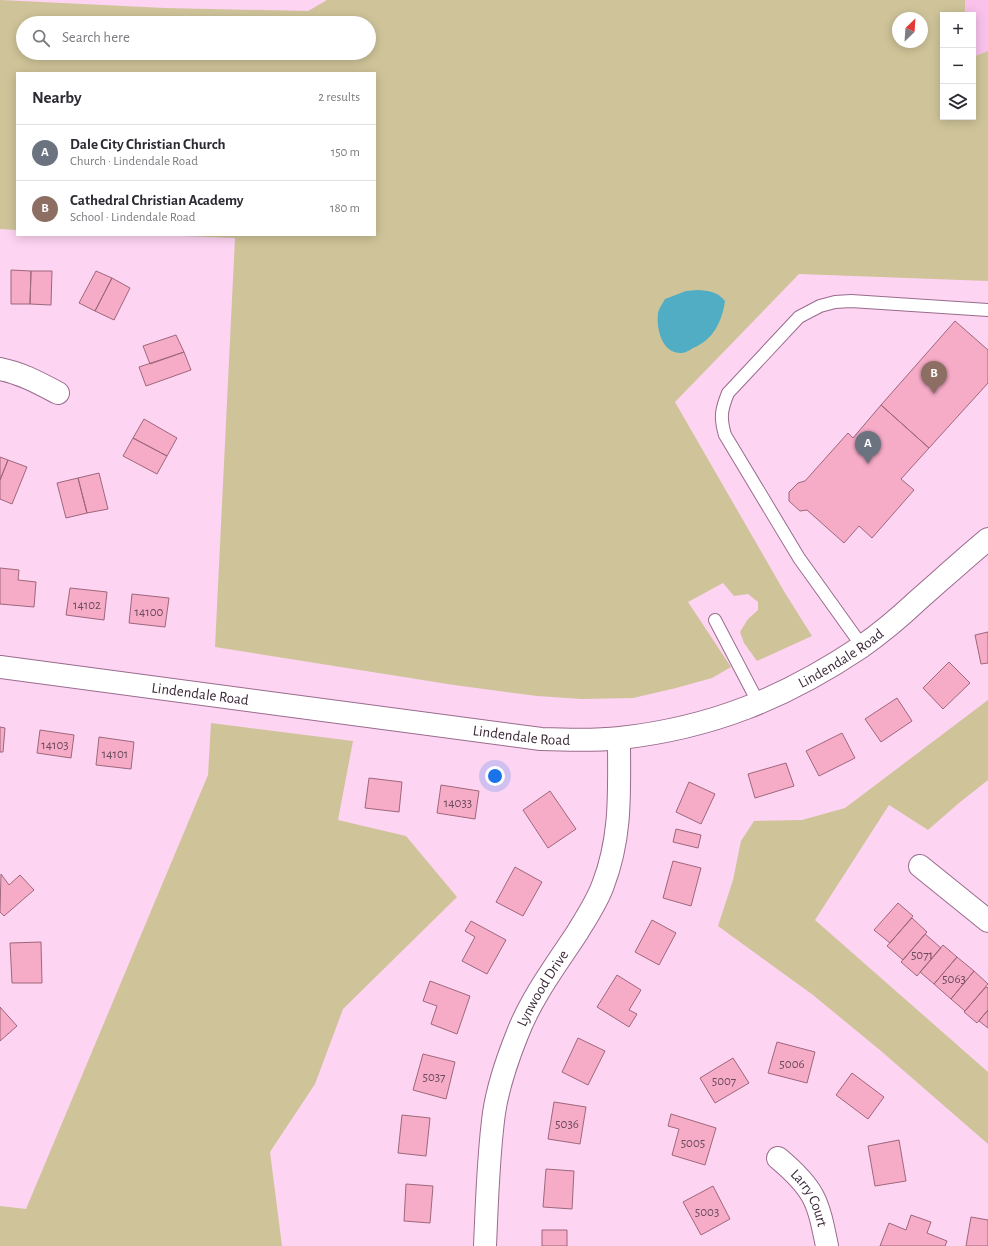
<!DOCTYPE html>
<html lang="en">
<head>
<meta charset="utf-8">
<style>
  body { margin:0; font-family:"Alegreya Sans",sans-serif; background:#f7f7f7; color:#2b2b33 }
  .controls { position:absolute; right:12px; top:12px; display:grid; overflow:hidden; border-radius:0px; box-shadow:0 2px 10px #0003 }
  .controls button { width:36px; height:36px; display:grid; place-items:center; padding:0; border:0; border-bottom:1px solid #e1e1e2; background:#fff; color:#2b2b33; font:20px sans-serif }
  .compass { position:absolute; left:892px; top:12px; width:36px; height:36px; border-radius:50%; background:#fff; box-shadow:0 2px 10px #0003; rotate:25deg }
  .you { position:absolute; left:495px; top:776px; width:14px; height:14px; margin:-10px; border:3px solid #fff; border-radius:50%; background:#1a73e8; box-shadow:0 0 0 6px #1a73e833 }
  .badge { display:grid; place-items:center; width:26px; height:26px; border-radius:50%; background:#0f766e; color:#fff; font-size:13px; font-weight:700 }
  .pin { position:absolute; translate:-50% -33px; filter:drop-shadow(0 1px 2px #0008) }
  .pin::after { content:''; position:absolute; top:21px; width:14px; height:12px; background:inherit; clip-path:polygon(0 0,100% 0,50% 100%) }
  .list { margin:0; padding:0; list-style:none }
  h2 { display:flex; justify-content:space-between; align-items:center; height:52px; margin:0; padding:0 16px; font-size:17px }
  h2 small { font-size:13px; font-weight:400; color:#7c7c81 }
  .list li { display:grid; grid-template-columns:26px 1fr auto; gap:12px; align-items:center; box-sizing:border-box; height:56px; padding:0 16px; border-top:1px solid #e1e1e2 }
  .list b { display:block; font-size:15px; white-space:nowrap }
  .list p { margin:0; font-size:13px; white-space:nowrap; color:#7c7c81 }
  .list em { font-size:13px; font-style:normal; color:#7c7c81 }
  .icon { flex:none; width:22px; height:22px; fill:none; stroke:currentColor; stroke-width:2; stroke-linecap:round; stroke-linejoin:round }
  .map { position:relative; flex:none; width:988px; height:1246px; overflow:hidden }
  .search { position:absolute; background:#fff; box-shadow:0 2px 10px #0003; left:16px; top:16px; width:360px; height:44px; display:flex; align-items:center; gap:10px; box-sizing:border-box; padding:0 14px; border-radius:22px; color:#7c7c81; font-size:15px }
  .panel { position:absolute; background:#fff; box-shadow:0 2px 10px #0003; left:16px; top:72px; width:360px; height:164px; border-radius:0px }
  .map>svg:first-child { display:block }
  .built { fill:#fac2eb }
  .green { fill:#cfc499; fill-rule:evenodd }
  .water { fill:#51adc3 }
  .building { fill:#f6acc7; stroke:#9e677b }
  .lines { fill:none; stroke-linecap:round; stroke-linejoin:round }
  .lane-casing { stroke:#996b8d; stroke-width:14 }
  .street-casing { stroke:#996b8d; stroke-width:24 }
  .secondary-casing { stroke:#996b8d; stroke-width:24 }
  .lane { stroke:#fff; stroke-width:12 }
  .street { stroke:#fff; stroke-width:22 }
  .secondary { stroke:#fff; stroke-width:22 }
  .labels { text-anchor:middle; stroke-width:4; stroke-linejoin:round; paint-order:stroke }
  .number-label { font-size:13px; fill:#6a4a5b }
  .street-label { font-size:15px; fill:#3c2937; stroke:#fdd4f2 }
</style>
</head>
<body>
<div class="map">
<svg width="988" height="1246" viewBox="0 0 988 1246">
  <rect width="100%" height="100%" fill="#fdd4f2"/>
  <path class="built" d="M 965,0 L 988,0 L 988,63 L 973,62 L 973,15 L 965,15 Z"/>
  <path class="green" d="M 0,0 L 165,8 L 308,11 L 327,0 L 965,0 L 965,15 L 943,15 L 943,117 L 973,117 L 973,57 L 988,51 L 988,281 L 799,274 L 675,402 L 785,593 L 812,636 L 757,661 L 744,643 L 740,632 L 748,619 L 758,610 L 758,602 L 748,594 L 734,596 L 723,583 L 688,602 L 731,667 L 712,678 L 676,688 L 633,698 L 582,699 L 537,696 L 454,685 L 215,647 L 235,238 L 156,235 L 375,235 L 375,73 L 17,73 L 17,230 L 0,229 ZM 898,18 L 922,18 L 922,42 L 898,42 ZM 23,23 L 369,23 L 369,53 L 23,53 Z
    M 988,700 L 988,780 L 959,803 L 928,830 L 889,805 L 815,920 L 988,1072 L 988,1144 L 881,1051 L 813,995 L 718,926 L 733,880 L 741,841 L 754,821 L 802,820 L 845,808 Z
    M 211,723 L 353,741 L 338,820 L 406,836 L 457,897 L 343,1009 L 315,1084 L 270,1152 L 282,1246 L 0,1246 L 0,1206 L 26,1209 L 208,775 Z"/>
  <path class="water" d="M 697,290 C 709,291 717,291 725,301 C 722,322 713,340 693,348 C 690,350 685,353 682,353 C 662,354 656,329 658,313 C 659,308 663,303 665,299 L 686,291 Z"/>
  <path class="building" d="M 11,270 L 31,271 L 30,304 L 11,304 Z
    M 31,271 L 52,271 L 51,305 L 30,304 Z
    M 96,271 L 112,278 L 95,311 L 79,303 Z
    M 112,278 L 130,288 L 114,320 L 95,311 Z
    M 955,321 L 988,350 L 988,383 L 929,448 L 881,405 Z
    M 176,335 L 184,352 L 150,364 L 143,346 Z
    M 184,352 L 191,370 L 146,386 L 139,367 Z
    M 881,405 L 929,448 L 901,479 L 914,490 L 872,538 L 859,526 L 844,543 L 807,510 L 800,511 L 789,501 L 789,492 L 798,483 L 805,481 L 848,433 L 853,438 Z
    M 144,419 L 177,438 L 167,456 L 133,438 Z
    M 133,438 L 167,456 L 157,474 L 123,456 Z
    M 0,457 L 8,460 L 0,480 Z
    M 8,460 L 27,467 L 12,504 L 0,499 L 0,480 Z
    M 99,473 L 108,509 L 87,513 L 78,478 Z
    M 78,478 L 87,513 L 66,518 L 57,483 Z
    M 0,568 L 19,570 L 18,580 L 36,582 L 34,607 L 0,604 Z
    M 70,588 L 107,592 L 104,620 L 66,615 Z
    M 132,594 L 169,598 L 165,627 L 129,623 Z
    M 988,632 L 988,663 L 981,664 L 975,635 Z
    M 949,662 L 970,683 L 943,709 L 923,688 Z
    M 897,698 L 912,721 L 881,742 L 865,719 Z
    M 0,727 L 5,728 L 3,752 L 0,752 Z
    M 40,730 L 74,735 L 71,758 L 37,753 Z
    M 842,733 L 855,758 L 819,776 L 806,751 Z
    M 99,737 L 134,742 L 131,769 L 96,765 Z
    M 786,763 L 794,786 L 755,798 L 748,774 Z
    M 369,778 L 402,782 L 399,812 L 365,808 Z
    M 689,782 L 715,794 L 701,824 L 676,812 Z
    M 441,785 L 479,791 L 475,819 L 437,813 Z
    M 550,791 L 576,829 L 548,848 L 523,810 Z
    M 676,829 L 701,835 L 698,848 L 673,842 Z
    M 673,861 L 701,868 L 691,906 L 663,898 Z
    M 515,867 L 542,882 L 523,916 L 496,902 Z
    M 1,874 L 9,885 L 20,875 L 34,890 L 4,916 L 0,912 Z
    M 898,903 L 913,916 L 890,943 L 874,930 Z
    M 912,918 L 927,932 L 903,960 L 887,946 Z
    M 652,920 L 676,933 L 659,965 L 635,952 Z
    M 471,921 L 506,940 L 487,974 L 462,961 L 475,937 L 465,931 Z
    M 925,934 L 941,948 L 917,976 L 901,962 Z
    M 41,942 L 42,983 L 12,983 L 10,943 Z
    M 943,945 L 957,957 L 934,984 L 920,972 Z
    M 957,957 L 974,971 L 951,999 L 934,984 Z
    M 974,971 L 988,984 L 965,1011 L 951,999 Z
    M 617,975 L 641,990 L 629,1010 L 637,1014 L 629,1027 L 597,1007 Z
    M 430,981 L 470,996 L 457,1034 L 431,1024 L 437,1006 L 423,1001 Z
    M 986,987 L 988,988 L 988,1010 L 977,1023 L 964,1012 Z
    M 0,1007 L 17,1026 L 0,1041 Z
    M 988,1010 L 988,1028 L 979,1021 Z
    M 578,1038 L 605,1051 L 588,1085 L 562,1072 Z
    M 777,1042 L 815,1052 L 807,1083 L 768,1073 Z
    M 423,1054 L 455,1062 L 446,1099 L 413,1090 Z
    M 733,1058 L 749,1083 L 715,1103 L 700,1078 Z
    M 852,1073 L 884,1097 L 868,1119 L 836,1095 Z
    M 554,1102 L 586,1107 L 580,1144 L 548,1139 Z
    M 671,1114 L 716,1128 L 705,1165 L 672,1155 L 679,1129 L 668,1126 Z
    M 402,1115 L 430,1118 L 426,1156 L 398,1153 Z
    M 899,1140 L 906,1181 L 875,1186 L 868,1146 Z
    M 546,1169 L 574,1171 L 572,1209 L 543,1207 Z
    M 406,1184 L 433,1186 L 430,1223 L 404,1221 Z
    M 713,1186 L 730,1219 L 701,1235 L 683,1202 Z
    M 911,1215 L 931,1222 L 927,1233 L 947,1241 L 945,1246 L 880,1246 L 889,1223 L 906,1230 Z
    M 971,1217 L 988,1220 L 988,1246 L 966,1246 Z
    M 542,1230 L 567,1230 L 567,1246 L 542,1246 Z"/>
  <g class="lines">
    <g class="lane-casing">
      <path id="lane" d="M 715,620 L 759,704
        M 862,646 L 799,558 L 725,435 C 720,418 721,410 728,393 L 799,317 L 820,306 L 835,302 L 851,301 L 988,310"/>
    </g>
    <g class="street-casing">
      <g id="street">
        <path d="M 0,369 C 21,373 39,383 58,393"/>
        <path d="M 920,866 L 988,921"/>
        <path id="s1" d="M 778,1158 C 815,1189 818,1201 827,1246"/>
        <path id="s2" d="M 485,1246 C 487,1202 488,1157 494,1113 C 498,1086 507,1060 517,1035 C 531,998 556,965 577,933 C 586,918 597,902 603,885 C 622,836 619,790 619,739"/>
      </g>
    </g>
    <g class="secondary-casing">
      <g id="secondary">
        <path id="s3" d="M 0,667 L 541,739 C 567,740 594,741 620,738 C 711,728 785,698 861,647 C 881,633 900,617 917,601 C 941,580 964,559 988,539"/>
      </g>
    </g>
    <use href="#lane" class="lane"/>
    <use href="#street" class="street"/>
    <use href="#secondary" class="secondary"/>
  </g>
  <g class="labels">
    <g class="number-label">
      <text x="87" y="609">14102</text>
      <text x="149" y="616">14100</text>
      <text x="55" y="749">14103</text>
      <text x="115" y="758">14101</text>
      <text x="458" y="807">14033</text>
      <text x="922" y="959">5071</text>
      <text x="954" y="983">5063</text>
      <text x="792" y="1068">5006</text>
      <text x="434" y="1081">5037</text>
      <text x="724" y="1085">5007</text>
      <text x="567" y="1128">5036</text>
      <text x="693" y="1147">5005</text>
      <text x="707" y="1216">5003</text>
    </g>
    <g class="street-label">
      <text dy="5" stroke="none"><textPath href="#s3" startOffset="862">Lindendale Road</textPath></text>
      <text dy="5" stroke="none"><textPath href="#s3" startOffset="202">Lindendale Road</textPath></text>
      <text dy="5" stroke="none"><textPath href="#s3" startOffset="526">Lindendale Road</textPath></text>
      <text dy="5" stroke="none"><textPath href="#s2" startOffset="268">Lynwood Drive</textPath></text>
      <text dy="5" stroke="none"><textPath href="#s1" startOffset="52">Larry Court</textPath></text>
    </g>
  </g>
</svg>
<div class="controls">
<button>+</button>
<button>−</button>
<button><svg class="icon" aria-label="layers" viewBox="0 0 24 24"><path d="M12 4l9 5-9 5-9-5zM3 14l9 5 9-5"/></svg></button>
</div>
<svg class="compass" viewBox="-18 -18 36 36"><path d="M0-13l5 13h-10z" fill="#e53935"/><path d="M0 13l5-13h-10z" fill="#7c7c81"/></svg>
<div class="you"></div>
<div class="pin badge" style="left:868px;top:464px;background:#6b7280">A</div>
<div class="pin badge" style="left:934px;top:394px;background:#8d6e63">B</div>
<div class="search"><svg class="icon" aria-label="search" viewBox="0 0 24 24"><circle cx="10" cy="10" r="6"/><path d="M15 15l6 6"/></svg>Search here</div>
<section class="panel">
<h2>Nearby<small>2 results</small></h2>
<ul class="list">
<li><span class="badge" style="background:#6b7280">A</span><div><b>Dale City Christian Church</b><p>Church · Lindendale Road</p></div><em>150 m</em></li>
<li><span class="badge" style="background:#8d6e63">B</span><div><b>Cathedral Christian Academy</b><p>School · Lindendale Road</p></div><em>180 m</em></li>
</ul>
</section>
</div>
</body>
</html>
